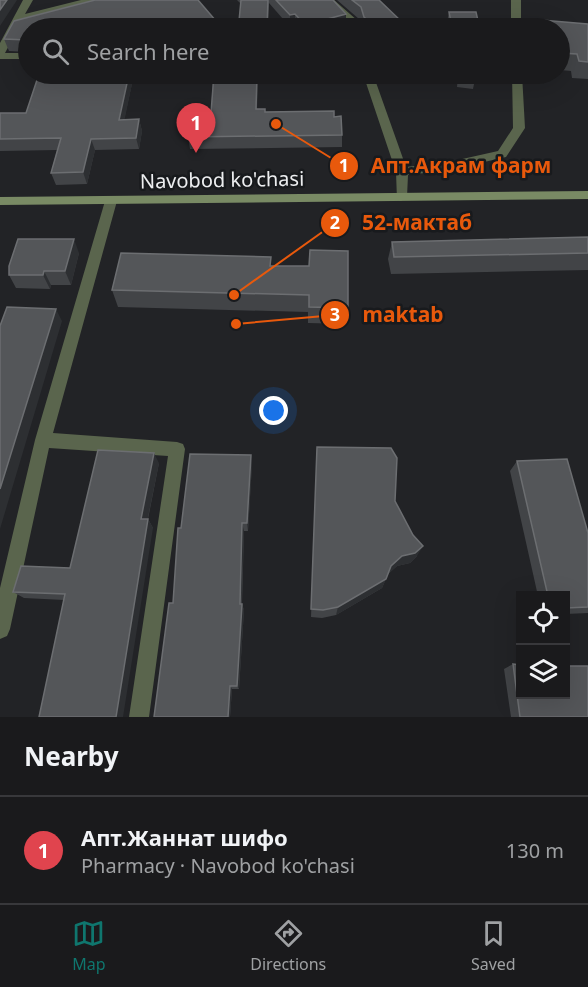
<!DOCTYPE html>
<html lang="en">
<head>
<meta charset="utf-8">
<style>
  body { margin:0; font-family:"Noto Sans",sans-serif; background:#272729; color:#f1f3f6 }
  .controls { position:absolute; right:18px; bottom:18px; display:grid; overflow:hidden; border-radius:0px; box-shadow:0 6px 24px #0002 }
  .controls button { width:54px; height:54px; display:grid; place-items:center; padding:0; border:0; border-bottom:2px solid #38383b; background:#1a1a1c; color:#f1f3f6; font:30px sans-serif }
  .you { position:absolute; left:274px; top:411px; width:21px; height:21px; margin:-15px; border:4px solid #fff; border-radius:50%; background:#1a73e8; box-shadow:0 0 0 9px #1a73e833 }
  .badge { display:grid; place-items:center; width:39px; height:39px; border-radius:50%; background:#0f766e; color:#fff; font-size:20px; font-weight:700 }
  .pin { position:absolute; translate:-50% -50px; filter:drop-shadow(0 2px 3px #0008) }
  .pin::after { content:''; position:absolute; top:32px; width:21px; height:18px; background:inherit; clip-path:polygon(0 0,100% 0,50% 100%) }
  .list { margin:0; padding:0; list-style:none }
  h2 { display:flex; justify-content:space-between; align-items:center; height:78px; margin:0; padding:0 24px; font-size:26px }
  h2 small { font-size:20px; font-weight:400; color:#9fa1a3 }
  .list li { display:grid; grid-template-columns:39px 1fr auto; gap:18px; align-items:center; box-sizing:border-box; height:108px; padding:0 24px; border-top:2px solid #38383b }
  .list b { display:block; font-size:22px; white-space:nowrap }
  .list p { margin:0; font-size:20px; white-space:nowrap; color:#9fa1a3 }
  .list em { font-size:20px; font-style:normal; color:#9fa1a3 }
  .icon { flex:none; width:33px; height:33px; fill:none; stroke:currentColor; stroke-width:2; stroke-linecap:round; stroke-linejoin:round }
  .map { position:relative; flex:none; width:588px; height:717px; overflow:hidden }
  .search { position:absolute; background:#1a1a1c; box-shadow:0 6px 24px #0002; left:18px; right:18px; top:18px; height:66px; display:flex; align-items:center; gap:15px; box-sizing:border-box; padding:0 21px; border-radius:33px; color:#9fa1a3; font-size:22px }
  .sheet { height:186px; background:#1a1a1c }
  nav { display:flex; justify-content:space-around; align-items:center; box-sizing:border-box; height:84px; border-top:2px solid #38383b; background:#1a1a1c; font-size:16px; color:#9fa1a3 }
  nav a { display:grid; justify-items:center; gap:3px }
  nav .on { color:#0f766e }
  .map>svg:first-child { display:block }
  .lines { fill:none; stroke-linecap:round; stroke-linejoin:round }
  .street { fill:#5a654d; fill-rule:evenodd }
  .secondary { fill:#798a64; fill-rule:evenodd }
  .wall { fill:#424447 }
  .shaded-wall { fill:#2d2f32 }
  .building { fill:#545659; stroke:#6c6e71; stroke-width:1.5 }
  .labels { text-anchor:middle; stroke-width:5; stroke-linejoin:round; paint-order:stroke }
  .street-label { font-size:20px; fill:#edeef0; stroke:#181a1d }
  .leader { fill:none; stroke:#e8590c; stroke-width:2 }
  .callout-dot { fill:#e8590c; stroke:#181a1d; stroke-width:2 }
  .mark-label { font-size:18px; text-anchor:middle; font-weight:bold; fill:#fff }
  .callout-label { font-size:21px; text-anchor:middle; font-weight:bold; fill:#e8590c; stroke:#181a1d; stroke-width:5; stroke-linejoin:round; paint-order:stroke }
</style>
</head>
<body>
<div class="map">
<svg width="588" height="717" viewBox="0 0 588 717">
  <rect width="100%" height="100%" fill="#222326"/>
  <g class="lines">
    <path class="street" d="M 23,0 L 33,0 L 25,14 L 81,0 L 97,0 L 22,21 L 5,53 L 28,53 L 28,59 L 0,59 L 0,43 Z
      M 323,0 L 334,0 L 358,21 L 361,28 L 351,28 Z
      M 511,0 L 521,0 L 521,28 L 511,28 Z
      M 363,74 L 373,74 L 406,167 L 449,162 L 498,151 L 513,128 L 512,74 L 522,74 L 525,128 L 506,157 L 449,170 L 408,175 L 407,197 L 401,201 L 397,200 L 396,172 Z
      M 111,197 L 117,201 L 53,433 L 177,442 L 183,444 L 185,449 L 149,717 L 129,717 L 168,456 L 49,448 L 10,629 L 7,636 L 0,639 L 0,588 L 35,440 L 105,201 Z"/>
    <path class="secondary" d="M 588,191 L 588,199 L 0,205 L 0,197 Z"/>
  </g>
  <path class="wall" d="M 95,0 L 198,0 L 216,21 L 239,21 L 241,4 L 237,0 L 333,0 L 346,14 L 346,26 L 336,28 L 297,28 L 295,26 L 290,27 L 269,3 L 268,28 L 28,28 L 28,52 L 9,51 L 4,39 L 14,21 Z
    M 337,0 L 379,0 L 402,22 L 447,22 L 449,12 L 479,28 L 363,28 L 359,19 Z
    M 529,19 L 588,24 L 588,79 L 572,78 L 571,71 L 560,70 L 560,28 L 526,28 Z
    M 39,74 L 258,74 L 257,109 L 265,112 L 334,117 L 342,135 L 342,147 L 190,149 L 188,137 L 211,113 L 213,78 L 133,79 L 124,120 L 139,119 L 142,131 L 139,149 L 95,150 L 87,184 L 56,185 L 51,173 L 57,150 L 0,151 L 0,113 L 26,113 Z
    M 458,74 L 476,74 L 473,89 L 457,87 Z
    M 588,237 L 588,270 L 391,274 L 388,259 L 392,242 Z
    M 79,253 L 71,285 L 51,285 L 50,289 L 16,288 L 9,275 Z
    M 271,266 L 348,308 L 347,324 L 308,323 L 308,312 L 118,307 L 112,290 Z
    M 317,447 L 395,501 L 417,556 L 410,563 L 397,566 L 388,574 L 382,588 L 336,615 L 322,618 L 311,617 Z
    M 517,461 L 588,533 L 588,613 L 566,614 L 566,596 L 538,596 L 510,471 Z
    M 159,463 L 148,519 L 153,528 L 64,600 L 24,598 L 13,592 L 70,568 Z
    M 252,464 L 248,531 L 244,531 L 242,604 L 244,610 L 239,689 L 232,689 L 230,717 L 173,603 L 181,528 Z
    M 513,664 L 588,717 L 511,717 L 504,669 Z"/>
  <path class="shaded-wall" d="M 7,0 L 17,0 L 0,26 L 0,10 Z
    M 295,14 L 295,26 L 290,27 L 290,15 Z
    M 346,14 L 346,26 L 336,28 L 305,28 L 305,25 Z
    M 129,74 L 131,74 L 133,79 L 122,132 L 119,120 Z
    M 257,74 L 258,74 L 256,121 L 256,109 Z
    M 139,119 L 142,131 L 139,149 L 136,138 Z
    M 91,139 L 95,150 L 87,184 L 83,172 Z
    M 74,239 L 79,253 L 71,285 L 65,271 Z
    M 44,271 L 51,285 L 50,289 L 43,275 Z
    M 56,309 L 62,321 L 0,529 L 0,489 Z
    M 154,453 L 159,463 L 146,527 L 141,519 Z
    M 251,455 L 252,464 L 248,531 L 247,523 Z
    M 148,519 L 153,528 L 123,717 L 116,717 Z
    M 242,523 L 244,531 L 241,610 L 240,604 Z
    M 423,546 L 417,556 L 410,563 L 397,566 L 387,575 L 391,566 L 402,556 Z
    M 386,579 L 382,588 L 336,615 L 338,607 Z
    M 242,604 L 244,610 L 239,689 L 237,686 Z
    M 230,686 L 232,689 L 230,717 L 228,717 Z"/>
  <path class="building" d="M 0,0 L 7,0 L 0,10 Z
    M 95,0 L 198,0 L 216,21 L 239,21 L 241,0 L 268,0 L 267,28 L 28,28 L 28,40 L 4,39 L 14,21 Z
    M 276,0 L 333,0 L 346,14 L 305,25 L 295,14 L 290,15 Z
    M 352,0 L 379,0 L 402,22 L 451,22 L 449,12 L 476,12 L 479,25 L 479,28 L 376,28 L 364,17 L 361,7 Z
    M 529,19 L 588,24 L 588,62 L 579,61 L 577,54 L 560,53 L 560,28 L 530,28 Z
    M 39,74 L 129,74 L 119,120 L 139,119 L 136,138 L 91,139 L 83,172 L 51,173 L 61,138 L 0,139 L 0,113 L 26,113 Z
    M 214,74 L 257,74 L 256,109 L 265,109 L 265,112 L 334,111 L 334,117 L 341,116 L 342,135 L 188,137 L 193,113 L 211,113 Z
    M 460,74 L 476,74 L 476,77 L 460,75 Z
    M 588,237 L 588,253 L 394,257 L 392,242 Z
    M 18,239 L 74,239 L 65,271 L 44,271 L 43,275 L 9,275 L 9,266 Z
    M 310,250 L 348,251 L 348,308 L 309,307 L 309,295 L 112,290 L 121,253 L 271,257 L 270,266 L 309,266 Z
    M 7,307 L 56,309 L 0,489 L 0,326 Z
    M 317,447 L 391,448 L 397,458 L 395,501 L 413,535 L 423,546 L 415,553 L 402,556 L 391,566 L 386,579 L 338,607 L 323,610 L 311,609 Z
    M 98,450 L 154,453 L 141,519 L 148,519 L 116,717 L 39,717 L 65,594 L 13,592 L 21,566 L 70,568 Z
    M 190,454 L 251,455 L 247,523 L 242,523 L 240,604 L 242,604 L 237,686 L 230,686 L 228,717 L 154,717 L 169,603 L 173,603 L 178,528 L 181,528 Z
    M 567,459 L 588,533 L 588,607 L 566,608 L 566,596 L 548,596 L 517,461 Z
    M 513,664 L 520,665 L 520,694 L 566,694 L 566,666 L 588,666 L 588,717 L 520,717 Z"/>
  <g class="labels">
    <g class="street-label">
      <text transform="translate(222 180) rotate(-1)" y="7">Navobod ko'chasi</text>
    </g>
  </g>
  <path class="leader" d="M276 124L344 166M234 295L335 223M236 324L335 315"/>
  <g class="callout-dot">
    <circle cx="276" cy="124" r="6"/>
    <circle cx="234" cy="295" r="6"/>
    <circle cx="236" cy="324" r="6"/>
    <circle cx="344" cy="166" r="15"/>
    <circle cx="335" cy="223" r="15"/>
    <circle cx="335" cy="315" r="15"/>
  </g>
  <g class="mark-label">
    <text x="344" y="172">1</text>
    <text x="335" y="229">2</text>
    <text x="335" y="321">3</text>
  </g>
  <g class="callout-label">
    <text x="461" y="173">Апт.Акрам фарм</text>
    <text x="417" y="230">52-мактаб</text>
    <text x="403" y="322">maktab</text>
  </g>
</svg>
<div class="controls">
<button><svg class="icon" aria-label="locate" viewBox="0 0 24 24"><circle cx="12" cy="12" r="6"/><path d="M12 2v4M12 18v4M2 12h4M18 12h4"/></svg></button>
<button><svg class="icon" aria-label="layers" viewBox="0 0 24 24"><path d="M12 4l9 5-9 5-9-5zM3 14l9 5 9-5"/></svg></button>
</div>
<div class="you"></div>
<div class="pin badge" style="left:196px;top:153px;background:#e0444e">1</div>
<div class="search"><svg class="icon" aria-label="search" viewBox="0 0 24 24"><circle cx="10" cy="10" r="6"/><path d="M15 15l6 6"/></svg>Search here</div>
</div>
<section class="sheet">
<h2>Nearby<small></small></h2>
<ul class="list">
<li><span class="badge" style="background:#e0444e">1</span><div><b>Апт.Жаннат шифо</b><p>Pharmacy · Navobod ko'chasi</p></div><em>130 m</em></li>
</ul>
</section>
<nav>
<a class="on"><svg class="icon" aria-label="map" viewBox="0 0 24 24"><path d="M3 6l6-2 6 2 6-2v14l-6 2-6-2-6 2zM9 4v14M15 6v14"/></svg>Map</a>
<a><svg class="icon" aria-label="directions" viewBox="0 0 24 24"><path d="M12 3l9 9-9 9-9-9zM9 14v-3h6M13 9l2 2-2 2"/></svg>Directions</a>
<a><svg class="icon" aria-label="saved" viewBox="0 0 24 24"><path d="M7 4h10v16l-5-4-5 4z"/></svg>Saved</a>
</nav>
</body>
</html>
